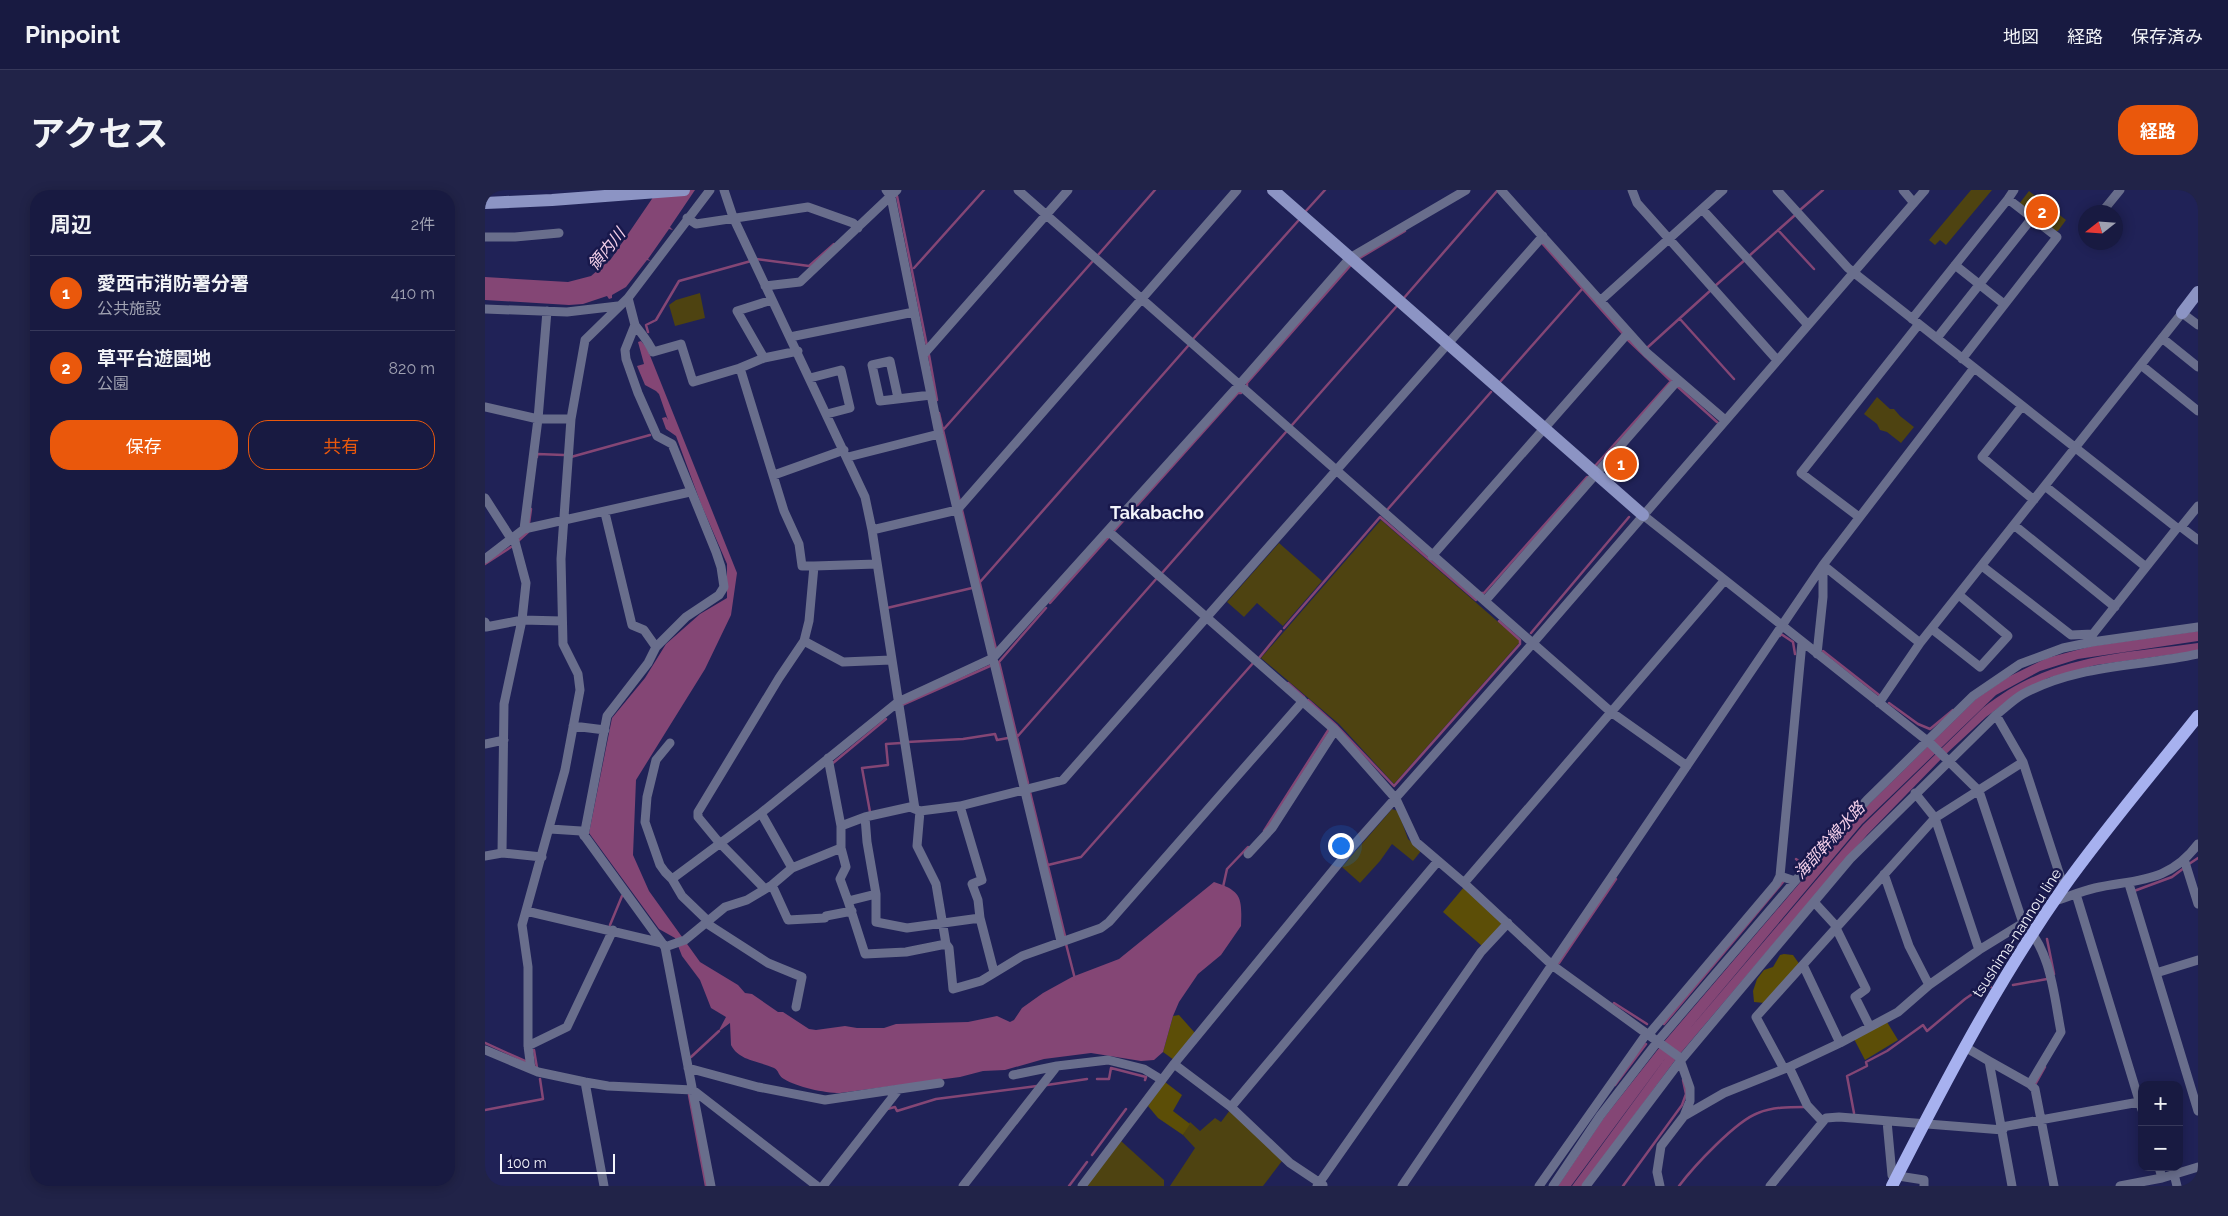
<!DOCTYPE html>
<html lang="ja">
<head>
<meta charset="utf-8">
<style>
  body { margin:0; font-family:Raleway,"Noto Sans JP",sans-serif; background:#212348; color:#f1f3f6 }
  .controls { position:absolute; right:15px; bottom:15px; display:grid; overflow:hidden; border-radius:10px; box-shadow:0 2px 12px #0003 }
  .controls button { width:45px; height:45px; display:grid; place-items:center; padding:0; border:0; border-bottom:1px solid #36385a; background:#181a41; color:#f1f3f6; font:25px sans-serif }
  .compass { position:absolute; left:1593px; top:15px; width:45px; height:45px; border-radius:50%; background:#181a41; box-shadow:0 2px 12px #0003; rotate:253deg }
  .scale { position:absolute; left:15px; bottom:12px; width:115px; box-sizing:border-box; padding-left:5px; border:2px solid #f3f4fb; border-top:0; font-size:14px; line-height:18px; white-space:nowrap; color:#f3f4fb; -webkit-text-stroke:4px #18184b; paint-order:stroke }
  .you { position:absolute; left:855px; top:655px; width:18px; height:18px; margin:-12px; border:4px solid #fff; border-radius:50%; background:#1a73e8; box-shadow:0 0 0 8px #1a73e833 }
  .badge { display:grid; place-items:center; width:32px; height:32px; border-radius:50%; background:#ea580c; color:#fff; font-size:16px; font-weight:700 }
  .pin { position:absolute; translate:-50% -50%; border:2px solid #fff; box-shadow:0 1px 5px #0006 }
  .list { margin:0; padding:0; list-style:none }
  h2 { display:flex; justify-content:space-between; align-items:center; height:65px; margin:0; padding:0 20px; font-size:21px }
  h2 small { font-size:16px; font-weight:400; color:#9fa1b1 }
  .list li { display:grid; grid-template-columns:32px 1fr auto; gap:15px; align-items:center; box-sizing:border-box; height:75px; padding:0 20px; border-top:1px solid #36385a }
  .list b { display:block; font-size:19px; white-space:nowrap }
  .list p { margin:0; font-size:16px; white-space:nowrap; color:#9fa1b1 }
  .list em { font-size:16px; font-style:normal; color:#9fa1b1 }
  .actions { display:flex; gap:10px; padding:15px 20px }
  .actions a { flex:1; padding:11px 0; border:1px solid #ea580c; border-radius:20px; text-align:center; font-size:18px; color:#ea580c }
  .actions .main { background:#ea580c; color:#fff }
  .map { position:relative; flex:none; width:1713px; height:996px; overflow:hidden; border-radius:20px }
  header { display:flex; align-items:center; gap:30px; box-sizing:border-box; height:70px; padding:0 25px; background:#181a41; border-bottom:1px solid #36385a }
  header strong { font-size:24px }
  nav { display:flex; gap:28px; margin-inline-start:auto; font-size:18px }
  .intro { display:flex; align-items:center; justify-content:space-between; box-sizing:border-box; height:120px; padding:0 30px }
  h1 { margin:0; font-size:35px }
  .button { padding:12px 22px; border-radius:20px; background:#ea580c; color:#fff; font-size:18px; font-weight:700 }
  main { display:flex; gap:30px; padding:0 30px }
  aside { flex:1; background:#181a41; border-radius:20px; box-shadow:0 2px 12px #0003 }
  .map>svg:first-child { display:block }
  .green { fill:#4e4311 }
  .forest { fill:#5c4e07 }
  .water { fill:#844675 }
  .lines { fill:none; stroke-linecap:round; stroke-linejoin:round }
  .stream { stroke:#844675; stroke-width:2.5 }
  .street { stroke:#696e8c; stroke-width:9 }
  .secondary { stroke:#8c94c4; stroke-width:12 }
  .primary { stroke:#a7b1ef; stroke-width:12 }
  .labels { text-anchor:middle; stroke-width:5; stroke-linejoin:round; paint-order:stroke }
  .street-label { font-size:15px; fill:#f3f4fb; stroke:#18184b }
  .water-label { font-size:16px; font-style:italic; fill:#f5d0ea; stroke:#18184b }
  .quarter-label { font-size:18px; font-weight:bold; fill:#f3f4fb; stroke:#18184b }
</style>
</head>
<body>
<header>
<strong>Pinpoint</strong>
<nav><a>地図</a><a>経路</a><a>保存済み</a></nav>
</header>
<div class="intro"><h1>アクセス</h1><a class="button">経路</a></div>
<main>
<aside>
<h2>周辺<small>2件</small></h2>
<ul class="list">
<li><span class="badge">1</span><div><b>愛西市消防署分署</b><p>公共施設</p></div><em>410 m</em></li>
<li><span class="badge">2</span><div><b>草平台遊園地</b><p>公園</p></div><em>820 m</em></li>
</ul>
<div class="actions"><a class="main">保存</a><a>共有</a></div>
</aside>
<div class="map">
<svg width="1713" height="996" viewBox="0 0 1713 996">
  <rect width="100%" height="100%" fill="#202257"/>
  <path class="green" d="M 1486,0 L 1507,0 L 1461,55 L 1455,50 L 1450,55 L 1444,50 Z
    M 1544,1 L 1581,30 L 1573,41 L 1569,41 L 1534,14 Z
    M 215,103 L 220,128 L 190,136 L 184,115 L 191,110 Z
    M 1392,207 L 1405,219 L 1409,219 L 1415,226 L 1429,237 L 1416,253 L 1402,242 L 1395,240 L 1392,234 L 1379,224 Z
    M 896,330 L 1034,450 L 1034,453 L 909,594 L 854,534 L 776,468 Z
    M 794,353 L 837,391 L 798,436 L 772,413 L 759,427 L 742,412 Z
    M 907,619 L 913,621 L 923,649 L 936,661 L 928,671 L 907,654 L 895,671 L 875,693 L 857,677 Z
    M 745,920 L 797,971 L 778,996 L 685,996 L 710,958 L 698,945 L 705,932 L 715,941 L 730,928 L 736,932 Z
    M 636,951 L 679,990 L 679,996 L 601,996 Z"/>
  <path class="forest" d="M 979,697 L 1015,730 L 1017,735 L 997,756 L 958,722 Z
    M 1299,764 L 1308,765 L 1315,775 L 1280,813 L 1269,812 L 1268,801 L 1272,789 L 1279,780 L 1288,777 L 1295,765 Z
    M 694,825 L 710,843 L 689,870 L 678,862 L 688,826 Z
    M 1402,832 L 1413,850 L 1380,870 L 1369,849 Z
    M 680,892 L 697,905 L 688,921 L 705,934 L 698,945 L 673,928 L 663,916 Z"/>
  <path class="water" d="M 173,0 L 210,0 L 185,37 L 188,40 L 184,39 L 163,69 L 166,71 L 162,70 L 141,97 L 127,105 L 127,108 L 124,109 L 122,106 L 98,114 L 84,115 L 0,110 L 0,87 L 83,92 L 106,86 L 126,69 Z
    M 156,151 L 162,158 L 252,383 L 246,425 L 220,479 L 151,590 L 148,665 L 164,701 L 215,772 L 253,795 L 260,803 L 267,804 L 293,822 L 298,822 L 324,839 L 331,840 L 360,836 L 372,838 L 399,838 L 411,834 L 483,832 L 512,826 L 525,832 L 529,830 L 537,818 L 558,803 L 587,787 L 634,769 L 729,692 C 757,701 757,708 756,736 L 736,765 L 713,784 L 694,812 L 688,826 L 678,862 L 669,870 L 656,871 L 606,863 L 559,869 L 520,880 L 498,881 L 475,887 L 355,903 C 339,903 312,897 299,889 C 293,886 294,880 289,878 C 274,871 254,871 246,855 L 245,833 L 233,842 L 241,827 L 226,818 L 215,790 L 197,766 L 190,748 L 174,739 L 104,643 L 127,528 L 160,488 L 181,454 L 215,424 L 242,408 L 242,374 L 216,314 L 191,246 L 181,239 L 177,228 L 181,227 L 183,230 L 174,204 L 171,201 L 160,195 L 152,176 L 159,174 L 153,152 Z
    M 1713,441 L 1713,451 L 1593,469 L 1555,481 L 1511,505 L 1377,634 L 1202,842 L 1378,635 L 1498,518 C 1563,465 1633,464 1713,453 L 1713,461 L 1611,475 L 1563,488 L 1534,503 L 1501,527 L 1461,564 L 1382,645 L 1348,684 L 1194,865 L 1097,996 L 1087,996 L 1182,866 L 1086,996 L 1073,996 L 1118,929 L 1178,853 L 1372,626 L 1491,509 L 1523,487 L 1562,468 L 1607,456 Z"/>
  <g class="lines">
    <path class="stream" d="M 412,6 L 442,156
      M 1315,20 L 1338,0
      M 820,22 L 840,0
      M 1293,40 L 1329,79
      M 1056,52 L 1138,144
      M 613,65 L 670,0
      M 1264,66 L 1309,26
      M 271,69 L 324,76 L 349,54
      M 873,69 L 920,41
      M 429,78 L 499,0
      M 1230,96 L 1261,69
      M 918,109 L 1012,1
      M 1195,129 L 1249,189
      M 163,142 L 161,135 L 171,130 L 194,91 L 266,71
      M 708,149 L 813,31
      M 1142,149 L 1186,191
      M 1163,157 L 1226,100
      M 444,165 L 452,210
      M 1014,193 L 1098,98
      M 762,197 L 762,193 L 865,76
      M 1193,197 L 1232,232
      M 454,223 L 475,312
      M 807,235 L 911,117
      M 458,240 L 607,72
      M 52,267 L 52,264 L 79,265
      M 86,267 L 165,245
      M 1110,276 L 1186,191
      M 477,320 L 511,459
      M 902,320 L 1006,202
      M 44,333 L 46,319
      M 630,340 L 753,203 L 756,203
      M 33,351 L 43,342
      M 0,374 L 26,357
      M 677,383 L 801,242
      M 495,392 L 703,156
      M 996,403 L 999,403 L 1102,287
      M 565,413 L 623,348
      M 402,418 L 487,398
      M 799,438 L 895,327 L 991,410
      M 1046,443 L 1144,327
      M 1295,446 L 1296,444 L 1308,452 L 1310,464
      M 1338,461 L 1394,505
      M 774,468 L 796,441
      M 803,493 L 819,507
      M 823,510 L 852,536 L 909,596 L 1035,454 L 1035,450 L 1014,431
      M 1404,513 L 1433,534 L 1445,539 L 1468,520
      M 417,515 L 505,476
      M 532,547 L 672,388
      M 422,552 L 478,549 L 510,544 L 512,550 L 523,548
      M 348,573 L 401,529
      M 543,593 L 514,472 L 561,418
      M 545,602 L 580,746
      M 385,622 L 377,578 L 403,575 L 401,554 L 416,553
      M 779,641 L 844,539
      M 1311,669 L 1316,673
      M 1704,674 L 1713,668
      M 563,675 L 596,667 L 769,472
      M 738,697 L 742,679 L 763,657
      M 1649,701 L 1687,687 L 1699,678
      M 125,735 L 137,706
      M 1562,749 L 1569,784
      M 581,754 L 590,789
      M 1074,773 L 1131,689
      M 1528,795 L 1562,789
      M 1129,813 L 1162,834
      M 1179,834 L 1298,692
      M 0,853 L 40,871
      M 49,860 L 52,878
      M 206,867 L 234,841
      M 612,889 L 624,889 L 626,878 L 661,887 L 660,890
      M 1551,893 L 1560,877
      M 562,895 L 602,889
      M 1130,895 L 1161,854
      M 204,905 L 221,996
      M 402,919 L 410,917 L 412,921 L 451,909 L 552,896
      M 0,920 L 58,909 L 55,889
      M 1369,923 L 1362,886 L 1382,876 L 1381,872 L 1402,861 L 1438,835 L 1442,841 L 1480,809 L 1502,794 L 1506,797
      M 607,965 L 641,919
      M 584,996 L 602,972
      M 1138,996 L 1197,915 L 1201,904 L 1198,890
      M 1194,996 C 1209,976 1251,931 1273,923 C 1288,917 1304,917 1319,917"/>
    <path class="street" d="M 239,0 L 248,27 L 380,307 L 387,340 L 430,619
      M 401,0 L 406,7 L 454,244 L 576,751
      M 533,0 L 1126,522 L 1202,576
      M 1016,0 L 1162,163 L 1240,230
      M 1147,0 L 1152,13 L 1292,170
      M 1292,0 L 1363,78 L 1692,338
      M 1418,0 L 1429,13
      M 1523,9 L 1529,0
      M 1217,19 L 1323,135
      M 1617,22 L 1635,0
      M 202,28 L 211,34 L 323,17 L 368,33 L 373,38
      M 1600,45 L 1600,44
      M 0,47 L 30,47 L 74,43
      M 1470,75 L 1519,114
      M 280,96 L 315,92 L 412,0
      M 1115,111 L 1238,0
      M 0,119 L 82,122 L 133,116
      M 1427,129 L 1523,9 L 1572,47 L 1477,169
      M 150,135 C 157,144 164,152 168,162 L 196,154 L 208,192 L 255,178
      M 305,147 L 429,122
      M 1452,148 L 1547,28
      M 1677,148 L 1713,177
      M 438,165 L 583,0
      M 279,168 L 252,121 L 287,110
      M 1656,175 L 1713,221
      M 1489,178 L 1338,375 L 1435,453 L 1697,123 L 1713,135
      M 325,188 L 356,180 L 365,218 L 342,224
      M 413,208 L 405,171 L 387,175 L 395,211 L 446,205
      M 1537,216 L 1497,267 L 1549,310
      M 0,217 L 53,229 L 86,229
      M 363,267 L 454,244
      M 289,285 L 359,260
      M 1560,296 L 1661,377
      M 0,308 L 27,350
      M 120,323 L 147,435 L 159,440 L 171,457
      M 1158,325 L 1445,553 L 1494,601 L 1538,733
      M 1374,327 L 1316,283 L 1434,134
      M 1529,335 L 1630,417
      M 1696,337 L 1713,350
      M 39,339 L 53,229 L 62,121
      M 387,340 L 472,320 L 752,0
      M 623,341 L 850,540 L 911,609 L 931,652 L 979,693 L 1067,775 L 1194,867 L 1205,898 L 1205,911 L 1199,926 L 1176,956 L 1172,982 L 1175,996
      M 947,366 L 1143,143
      M 0,369 L 39,339 L 205,302
      M 329,376 L 392,374
      M 1497,376 L 1586,445 L 1608,444 L 1692,338 L 1696,337 L 1713,316
      M 1000,411 L 1193,190
      M 0,432 L 1,437 L 37,430 L 77,431
      M 1447,439 L 1495,477 L 1523,446 L 1474,405
      M 319,451 L 358,472 L 406,470
      M 1332,464 L 1338,407 L 1338,376
      M 1394,513 L 1435,453
      M 1511,525 L 1538,572 L 1579,698
      M 88,536 L 120,540
      M 185,553 L 171,570 L 162,607 L 160,632 L 175,675 L 180,682 L 187,689 L 197,706 L 224,732
      M 0,554 L 19,550
      M 343,568 L 356,636
      M 1430,603 L 1450,628 L 1494,760
      M 435,621 L 432,656 L 451,694 L 461,754 L 464,758 L 468,799 L 496,791 L 537,766 L 616,738 L 624,732 L 818,511
      M 276,623 L 307,678
      M 65,639 L 96,641 L 180,757 L 226,996
      M 99,646 L 122,526 L 163,473 L 171,457 L 201,427 L 234,405 L 239,397 L 236,377 L 231,362 L 187,254 L 172,246 L 153,203 L 141,169 L 140,160 L 150,135 L 143,108
      M 356,658 L 361,677 L 355,689 L 363,711 L 391,704 L 382,652 L 380,627
      M 17,663 L 19,514 L 37,430 L 41,393 L 29,348
      M 763,664 L 787,638 L 850,540
      M 0,666 L 17,663 L 57,667
      M 1699,669 L 1713,714
      M 1399,684 L 1424,756 L 1444,795
      M 187,689 L 276,623 L 413,512 L 508,468 L 754,195 L 865,68 L 981,0
      M 1310,691 L 1295,686 L 1317,452
      M 979,693 L 1239,391
      M 1644,694 L 1713,921
      M 287,695 L 303,730 L 340,728 L 341,726 L 367,721
      M 280,699 L 232,650 L 213,627 L 213,622 L 294,488 L 319,451 L 324,431 L 329,376 L 317,376 L 314,354 L 299,321 L 255,178 L 279,168 L 313,161
      M 391,704 L 391,732 L 422,738 L 495,728 L 509,782
      M 1591,704 L 1657,920
      M 363,711 L 380,764 L 421,762 L 461,754
      M 1570,711 C 1583,707 1597,701 1610,698 C 1652,689 1684,693 1713,654
      M 1329,712 L 1352,737
      M 41,721 L 177,753
      M 495,728 L 493,710 L 487,694 L 497,690 L 475,616 L 578,590 L 1058,46
      M 221,733 L 283,773 L 317,787 L 311,817
      M 1351,738 L 1381,799 L 1370,807 L 1385,837
      M 180,757 L 200,750 L 240,717 L 262,710 L 287,695 L 307,678 L 356,658 L 356,636 L 380,627 L 425,617 L 435,621 L 475,616
      M 1318,775 L 1355,853
      M 1671,783 L 1713,770
      M 1164,844 L 1291,694 L 1295,686
      M 43,856 L 82,837 L 128,740
      M 1480,857 L 1504,871 L 1527,996
      M 0,860 L 53,882 L 100,892 L 123,896 L 208,900 L 332,996
      M 689,874 L 746,917 L 805,973 L 838,995
      M 1304,877 L 1322,915 L 1337,931
      M 203,878 L 273,897 L 340,910 L 455,893
      M 46,879 L 43,856 L 43,777 L 37,735 L 80,580 L 95,500 L 93,484 L 78,454 L 76,369 L 86,229 L 100,150 L 143,108 L 225,0
      M 1299,879 L 1271,827 L 1450,628 L 1538,572
      M 528,885 L 572,876 L 623,870 L 659,879 L 677,890
      M 100,892 L 119,996
      M 1545,894 L 1550,899 L 1569,996
      M 746,917 L 953,671
      M 1199,926 L 1239,903 L 1304,877 L 1355,853 L 1413,822 L 1444,795 L 1494,760 L 1538,733 C 1566,760 1569,806 1576,842 L 1545,894 L 1504,871
      M 1402,931 L 1407,985 L 1439,990 L 1439,996
      M 1517,937 L 1654,912
      M 1674,977 L 1677,988
      M 1689,984 L 1692,996
      M 338,996 L 414,899
      M 478,996 L 572,876
      M 597,996 L 689,874 L 868,656 L 1048,453 L 1440,0
      M 832,996 L 996,762 L 1023,733
      M 917,996 L 1338,375
      M 1054,996 L 1162,843
      M 1068,996 L 1115,926 L 1173,851 L 1310,691 L 1382,610 L 1488,506 L 1535,474 L 1578,458 L 1607,452 L 1713,437
      M 1101,996 L 1196,870 L 1365,669 L 1511,525 C 1520,518 1529,509 1538,504 C 1593,474 1654,477 1713,464
      M 1285,996 L 1341,928 L 1354,927 L 1518,940
      M 1635,996 L 1677,988 L 1713,977"/>
    <path class="secondary" d="M 788,0 L 1158,325
      M 0,13 L 67,10 L 199,0
      M 1697,123 L 1713,102"/>
    <path class="primary" d="M 1407,996 C 1459,894 1512,792 1578,698 C 1620,639 1668,583 1713,526"/>
  </g>
  <g class="labels">
    <g class="street-label">
      <text transform="translate(1532 743) rotate(-57)" y="5">tsushima-nannou line</text>
    </g>
    <g class="water-label">
      <text transform="translate(121 59) rotate(-51)" y="6">領内川</text>
      <text transform="translate(1344 650) rotate(-48)" y="6">海部幹線水路</text>
    </g>
    <g class="quarter-label">
      <text x="672" y="329">Takabacho</text>
    </g>
  </g>
</svg>
<div class="controls">
<button>+</button>
<button>−</button>
</div>
<svg class="compass" viewBox="-18 -18 36 36"><path d="M0-13l5 13h-10z" fill="#e53935"/><path d="M0 13l5-13h-10z" fill="#9fa1b1"/></svg>
<div class="scale">100 m</div>
<div class="you"></div>
<div class="pin badge" style="left:1136px;top:274px">1</div>
<div class="pin badge" style="left:1557px;top:22px">2</div>
</div>
</main>
</body>
</html>
